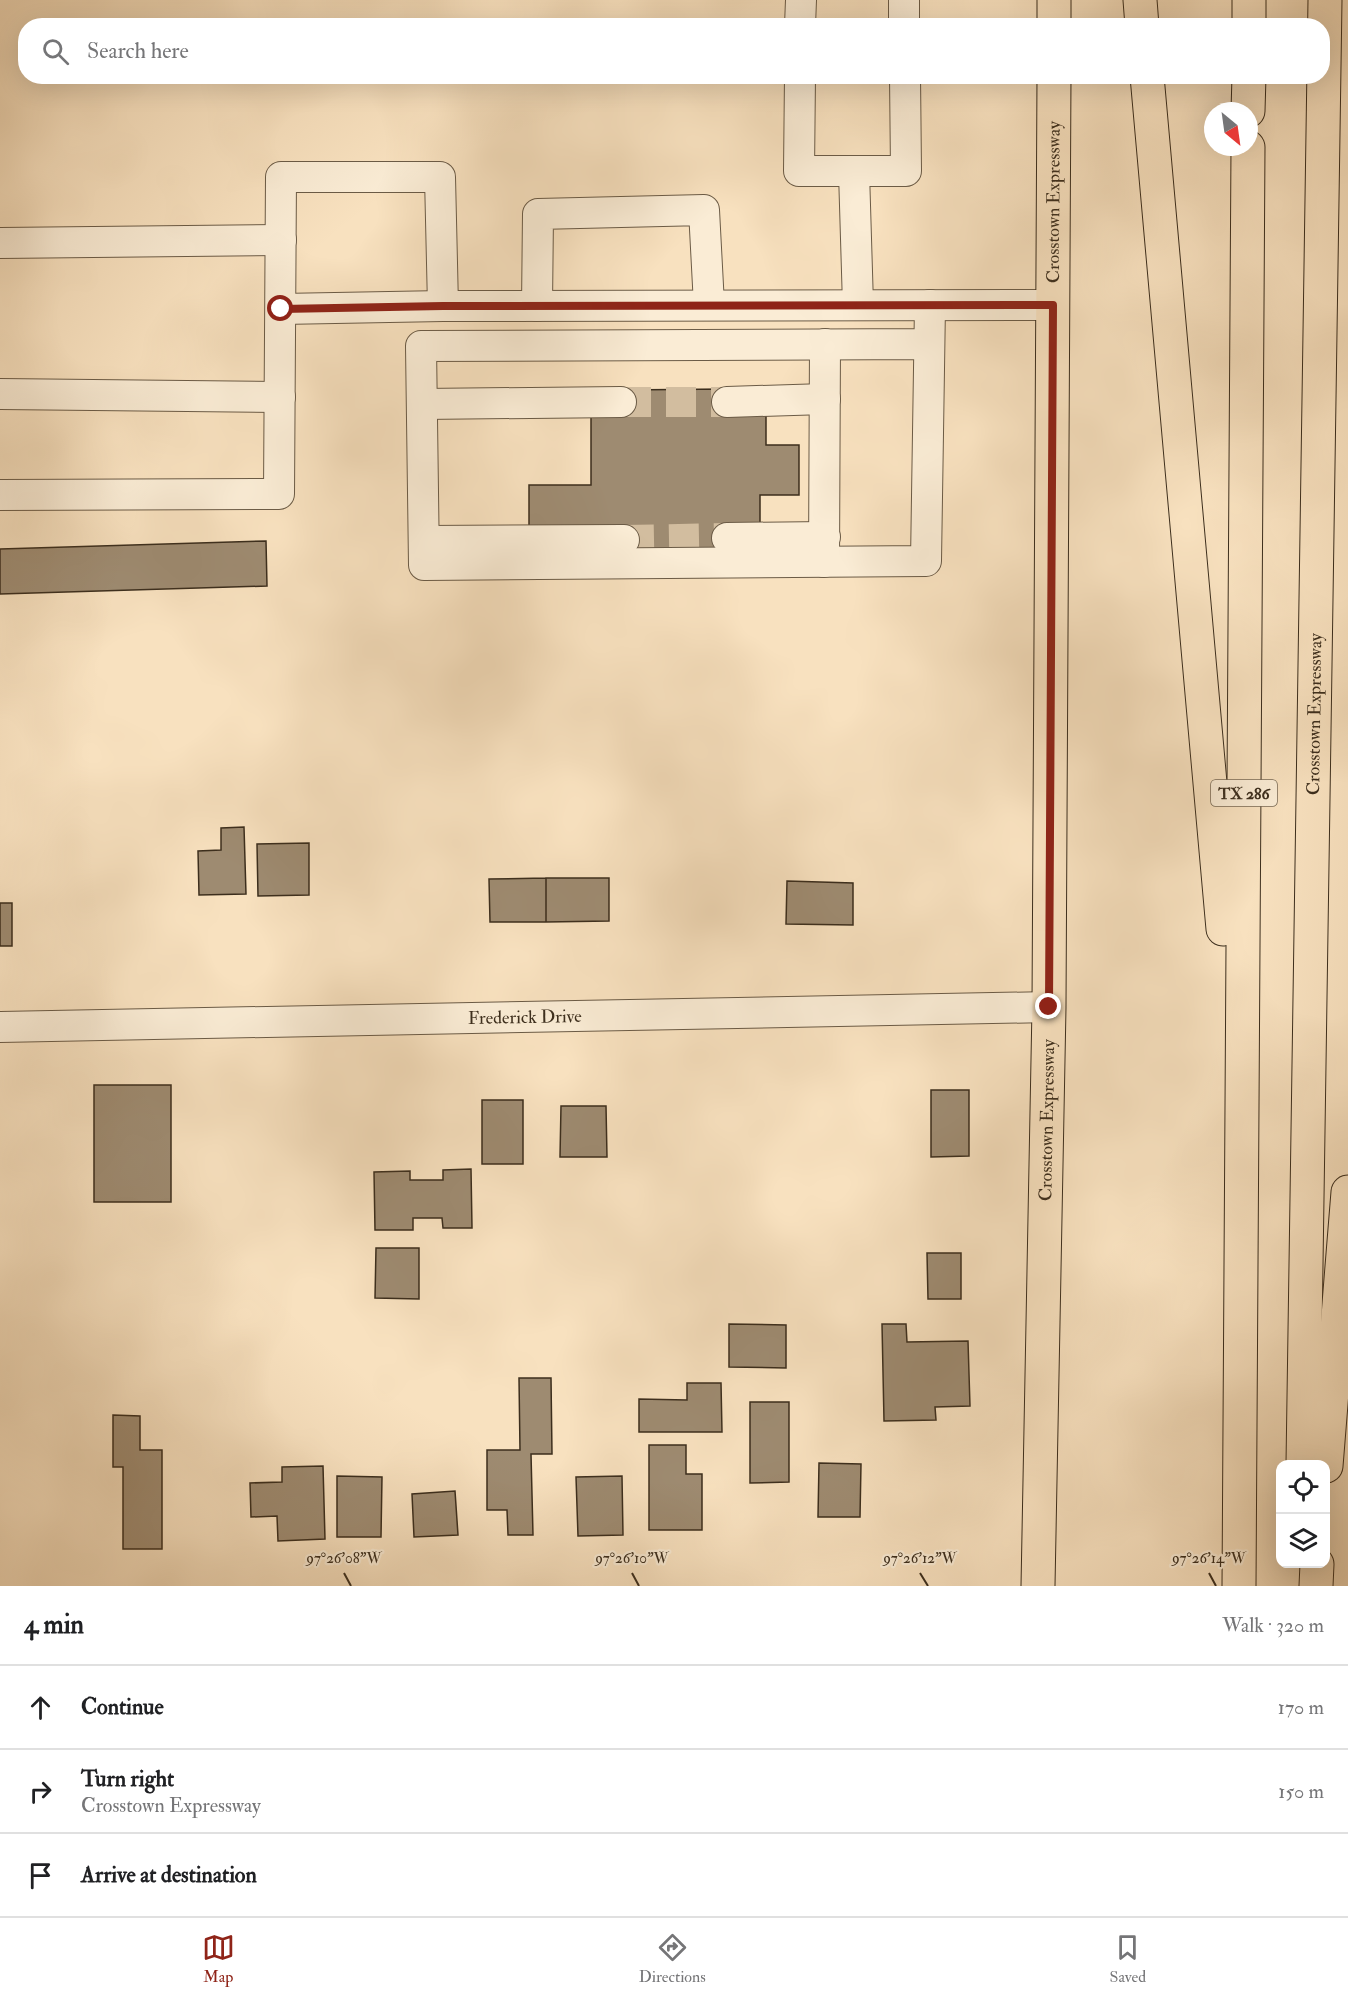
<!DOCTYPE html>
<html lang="en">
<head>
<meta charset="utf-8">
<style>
  body { margin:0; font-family:"IM FELL Double Pica",serif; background:#f2f2f2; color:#202124 }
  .controls { position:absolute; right:18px; bottom:18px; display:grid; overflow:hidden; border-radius:12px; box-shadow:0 6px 24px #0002 }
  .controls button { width:54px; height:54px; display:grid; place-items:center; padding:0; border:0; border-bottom:2px solid #e0e0e0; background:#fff; color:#202124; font:30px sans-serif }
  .compass { position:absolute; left:1204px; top:102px; width:54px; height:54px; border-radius:50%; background:#fff; box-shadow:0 6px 24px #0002; rotate:151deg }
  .stop { position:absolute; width:18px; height:18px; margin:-14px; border:4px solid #8f2418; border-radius:50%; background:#fff }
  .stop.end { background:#8f2418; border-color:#fff; box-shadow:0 2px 6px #0008 }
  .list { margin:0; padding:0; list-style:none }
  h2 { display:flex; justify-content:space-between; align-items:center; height:78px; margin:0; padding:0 24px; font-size:26px }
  h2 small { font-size:20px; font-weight:400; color:#757577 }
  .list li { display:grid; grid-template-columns:39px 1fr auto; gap:18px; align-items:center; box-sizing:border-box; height:84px; padding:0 24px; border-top:2px solid #e0e0e0 }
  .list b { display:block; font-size:22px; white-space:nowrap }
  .list p { margin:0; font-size:20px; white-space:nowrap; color:#757577 }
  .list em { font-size:20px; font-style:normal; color:#757577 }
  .icon { flex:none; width:33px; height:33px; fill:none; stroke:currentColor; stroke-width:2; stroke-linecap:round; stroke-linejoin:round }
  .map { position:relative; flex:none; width:1348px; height:1586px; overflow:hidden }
  .search { position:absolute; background:#fff; box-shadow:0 6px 24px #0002; left:18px; right:18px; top:18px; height:66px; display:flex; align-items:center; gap:15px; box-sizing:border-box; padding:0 21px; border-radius:24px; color:#757577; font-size:22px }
  .sheet { height:330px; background:#fff }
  nav { display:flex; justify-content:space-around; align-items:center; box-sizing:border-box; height:84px; border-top:2px solid #e0e0e0; background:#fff; font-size:16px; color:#757577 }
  nav a { display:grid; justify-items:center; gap:3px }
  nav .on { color:#8f2418 }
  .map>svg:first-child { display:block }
  .building { fill:#9e8b71; stroke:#3c2e1d; stroke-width:1.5 }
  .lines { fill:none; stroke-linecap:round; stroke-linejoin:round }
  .minor-tunnel { stroke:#d2bd9f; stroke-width:30; stroke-dasharray:30 15; stroke-linecap:butt }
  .minor-casing { stroke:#6b5b46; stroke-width:32 }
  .major-casing { stroke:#3c2e1d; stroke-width:35 }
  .highway-casing { stroke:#3c2e1d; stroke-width:35 }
  .minor { stroke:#faecd5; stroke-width:30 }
  .major { stroke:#f8e1bf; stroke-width:33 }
  .highway { stroke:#f8e1bf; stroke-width:33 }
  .route { stroke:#8f2418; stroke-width:8 }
  .ticks { fill:none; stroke:#3c2e1d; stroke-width:2 }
  .labels { text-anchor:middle; stroke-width:4.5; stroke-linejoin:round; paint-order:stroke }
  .shield { fill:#faecd5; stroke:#756754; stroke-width:1.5 }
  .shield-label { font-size:16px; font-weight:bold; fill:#3c2e1d }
  .street-label { font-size:18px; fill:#3c2e1d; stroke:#faecd5 }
  .ticks-label { font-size:15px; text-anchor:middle; fill:#3c2e1d; stroke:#faecd5; stroke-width:4.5; stroke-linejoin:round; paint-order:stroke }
</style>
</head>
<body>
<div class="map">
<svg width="1348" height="1586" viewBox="0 0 1348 1586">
  <rect width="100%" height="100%" fill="#f8e1bf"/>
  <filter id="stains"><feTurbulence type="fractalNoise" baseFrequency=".00333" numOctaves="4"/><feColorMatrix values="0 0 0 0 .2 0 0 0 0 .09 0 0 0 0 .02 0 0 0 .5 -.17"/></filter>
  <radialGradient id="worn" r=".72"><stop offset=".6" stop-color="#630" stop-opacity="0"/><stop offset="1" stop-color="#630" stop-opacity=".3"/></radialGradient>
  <path class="building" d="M 727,389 L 766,413 L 766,445 L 799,445 L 799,495 L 760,495 L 760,530 L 727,550 L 625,551 L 529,530 L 529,485 L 591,485 L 591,414 L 621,390 Z
    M 266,541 L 267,586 L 0,594 L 0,549 Z
    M 244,827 L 246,894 L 199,895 L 198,851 L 221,850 L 221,828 Z
    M 309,843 L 309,895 L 258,896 L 257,844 Z
    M 546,878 L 546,922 L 490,922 L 489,879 Z
    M 546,878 L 609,878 L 609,921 L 546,922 Z
    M 787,881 L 853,883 L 853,925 L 786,924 Z
    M 0,903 L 12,903 L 12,946 L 0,946 Z
    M 94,1085 L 171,1085 L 171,1202 L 94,1202 Z
    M 931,1090 L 969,1090 L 969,1156 L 931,1157 Z
    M 482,1100 L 523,1100 L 523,1164 L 482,1164 Z
    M 561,1106 L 606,1106 L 607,1157 L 560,1157 Z
    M 471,1169 L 472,1228 L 443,1228 L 442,1218 L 413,1218 L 413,1230 L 375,1230 L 374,1172 L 410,1171 L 410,1180 L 443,1180 L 443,1170 Z
    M 376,1248 L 419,1248 L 419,1299 L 375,1298 Z
    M 927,1253 L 961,1253 L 961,1299 L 928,1299 Z
    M 729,1324 L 786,1325 L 786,1368 L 729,1367 Z
    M 882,1324 L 906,1324 L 907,1342 L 968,1341 L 970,1406 L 935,1407 L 936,1420 L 884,1421 Z
    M 519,1378 L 551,1378 L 552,1454 L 531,1454 L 533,1535 L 508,1535 L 507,1510 L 487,1510 L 487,1450 L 520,1450 Z
    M 687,1383 L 721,1383 L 722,1432 L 639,1432 L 639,1399 L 687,1400 Z
    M 750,1402 L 789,1402 L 789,1482 L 750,1483 Z
    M 113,1415 L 140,1416 L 140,1450 L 162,1450 L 162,1549 L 123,1549 L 123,1467 L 113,1467 Z
    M 649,1445 L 686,1445 L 686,1474 L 702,1474 L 702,1530 L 649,1530 Z
    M 819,1463 L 861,1464 L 860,1517 L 818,1517 Z
    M 323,1466 L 325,1539 L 278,1541 L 277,1516 L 251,1517 L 250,1483 L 282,1482 L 282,1467 Z
    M 337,1476 L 382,1477 L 381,1537 L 337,1537 Z
    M 622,1476 L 623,1535 L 578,1536 L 576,1477 Z
    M 455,1491 L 458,1535 L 414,1537 L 412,1494 Z"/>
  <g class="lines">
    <path class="minor-tunnel" d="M 621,402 L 727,402
      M 624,540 L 727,538"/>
    <g class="minor-casing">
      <g id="minor">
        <path d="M 904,0 L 904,26"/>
        <path d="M 800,26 L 801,0"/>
        <path d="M 800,76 L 799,171 L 906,171 L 905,76"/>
        <path d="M 854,172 L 858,305"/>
        <path d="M 0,243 L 281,240"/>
        <path d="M 537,306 L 538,214 L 704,210 L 709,305"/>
        <path d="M 281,309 L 443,306 L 1053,305"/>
        <path d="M 929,344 L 421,346 L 424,565 L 926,561 L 930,305"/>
        <path d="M 0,394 L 280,397"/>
        <path d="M 727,402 L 825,399"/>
        <path d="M 422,404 L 621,402"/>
        <path d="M 0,495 L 279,494 L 281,177 L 440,177 L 443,306"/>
        <path d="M 727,538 L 825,537"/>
        <path d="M 424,541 L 624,540"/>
        <path d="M 824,562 L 825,344"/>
        <path id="s1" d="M 0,1027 L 1049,1007"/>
      </g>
    </g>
    <g class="major-casing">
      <g id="major">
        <path d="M 1054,26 L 1054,0"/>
        <path id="s2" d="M 1038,1586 L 1049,1007 L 1054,76"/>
      </g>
    </g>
    <g class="highway-casing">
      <g id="highway">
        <path d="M 1140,0 L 1142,26"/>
        <path d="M 1249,26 L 1249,0"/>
        <path d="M 1147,76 L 1223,929"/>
        <path d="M 1248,111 L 1249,76"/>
        <path id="s3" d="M 1303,1464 L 1325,0"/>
        <path d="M 1326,1466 L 1348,1192"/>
        <path d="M 1239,1586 L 1248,147"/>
        <path d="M 1316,1586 L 1317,1564"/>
      </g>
    </g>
    <use href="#minor" class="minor"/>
    <use href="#major" class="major"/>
    <use href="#highway" class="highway"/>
  </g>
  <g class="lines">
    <path class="route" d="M 281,309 L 443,306 L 1053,305 L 1049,1007"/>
  </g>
  <path class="ticks" d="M 344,1573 L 351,1586M 632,1573 L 639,1586M 920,1573 L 928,1586M 1209,1573 L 1216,1586"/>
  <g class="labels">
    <rect class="shield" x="1211" y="780" width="66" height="26" rx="4.5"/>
    <g class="shield-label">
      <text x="1244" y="799">TX 286</text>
    </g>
    <g class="street-label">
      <text dy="6" stroke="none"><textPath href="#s2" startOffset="1384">Crosstown Expressway</textPath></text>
      <text dy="6" stroke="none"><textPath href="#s3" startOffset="750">Crosstown Expressway</textPath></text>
      <text dy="6" stroke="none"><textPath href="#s1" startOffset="525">Frederick Drive</textPath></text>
      <text dy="6" stroke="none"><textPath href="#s2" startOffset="466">Crosstown Expressway</textPath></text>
    </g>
  </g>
  <g class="ticks-label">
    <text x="344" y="1563">97°26'08"W</text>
    <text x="632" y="1563">97°26'10"W</text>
    <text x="920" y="1563">97°26'12"W</text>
    <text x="1209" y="1563">97°26'14"W</text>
  </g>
  <rect width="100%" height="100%" filter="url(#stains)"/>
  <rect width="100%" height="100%" fill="url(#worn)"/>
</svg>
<div class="controls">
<button><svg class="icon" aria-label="locate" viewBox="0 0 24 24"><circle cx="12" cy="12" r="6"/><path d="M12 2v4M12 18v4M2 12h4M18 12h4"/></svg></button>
<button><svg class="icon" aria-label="layers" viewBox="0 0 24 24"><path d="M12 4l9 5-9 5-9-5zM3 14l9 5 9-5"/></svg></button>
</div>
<svg class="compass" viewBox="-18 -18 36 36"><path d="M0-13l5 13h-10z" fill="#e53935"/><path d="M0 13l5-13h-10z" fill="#757577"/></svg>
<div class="stop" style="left:281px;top:309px"></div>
<div class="stop end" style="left:1049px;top:1007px"></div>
<div class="search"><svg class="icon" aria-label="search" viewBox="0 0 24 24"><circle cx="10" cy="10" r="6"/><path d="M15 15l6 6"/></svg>Search here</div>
</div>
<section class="sheet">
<h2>4 min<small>Walk · 320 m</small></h2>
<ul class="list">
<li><svg class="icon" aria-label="ahead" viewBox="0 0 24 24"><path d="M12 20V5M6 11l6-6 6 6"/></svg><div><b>Continue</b></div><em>170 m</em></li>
<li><svg class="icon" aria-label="right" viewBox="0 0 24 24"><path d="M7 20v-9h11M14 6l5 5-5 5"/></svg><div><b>Turn right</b><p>Crosstown Expressway</p></div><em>150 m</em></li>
<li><svg class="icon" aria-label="arrive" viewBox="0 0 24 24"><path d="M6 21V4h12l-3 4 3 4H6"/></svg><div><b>Arrive at destination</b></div></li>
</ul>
</section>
<nav>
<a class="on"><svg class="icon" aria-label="map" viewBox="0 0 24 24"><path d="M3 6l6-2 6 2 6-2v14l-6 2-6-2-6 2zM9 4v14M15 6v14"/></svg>Map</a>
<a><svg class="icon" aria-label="directions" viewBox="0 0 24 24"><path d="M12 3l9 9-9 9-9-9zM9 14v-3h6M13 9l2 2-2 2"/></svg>Directions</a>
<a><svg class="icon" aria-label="saved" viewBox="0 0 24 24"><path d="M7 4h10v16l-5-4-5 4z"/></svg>Saved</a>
</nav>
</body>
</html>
